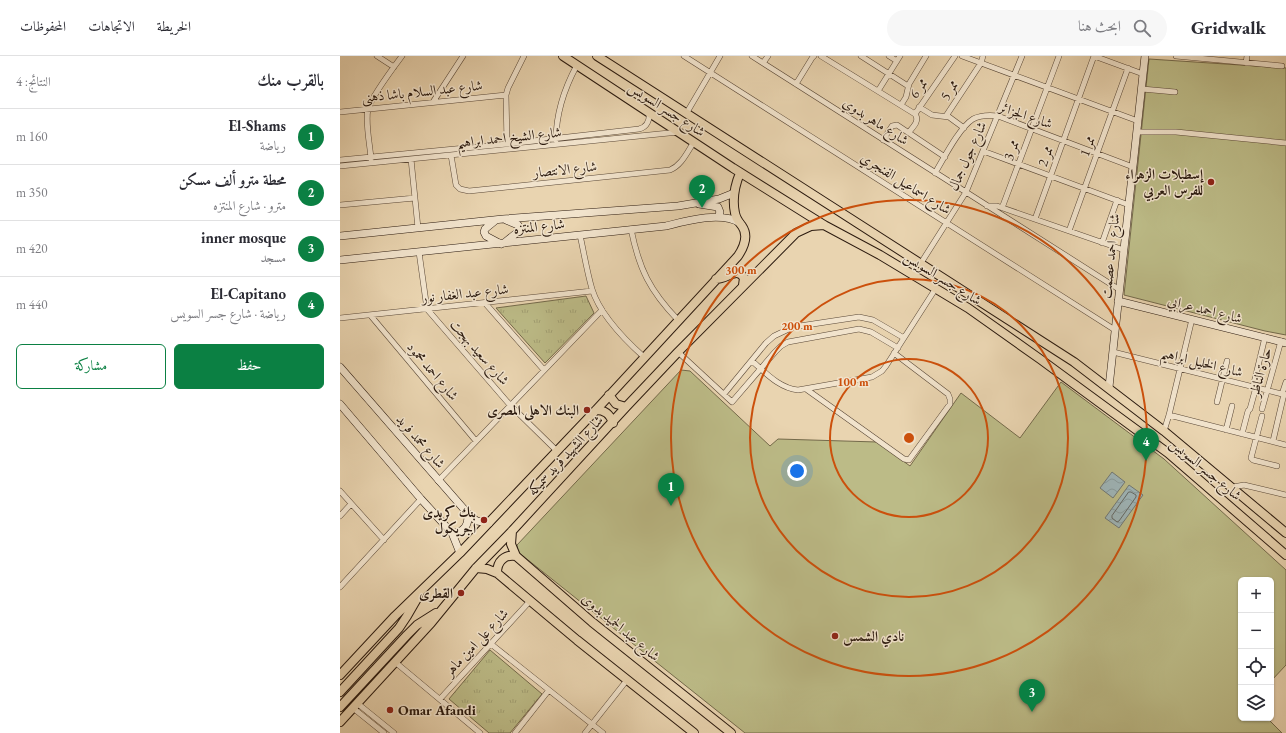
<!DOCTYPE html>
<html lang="ar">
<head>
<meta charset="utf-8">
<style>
  body { margin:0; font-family:"EB Garamond",Amiri,serif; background:#f7f7f7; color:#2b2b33; direction:rtl }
  .controls { position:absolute; right:12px; bottom:12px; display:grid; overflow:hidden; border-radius:6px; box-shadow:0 1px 3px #0004 }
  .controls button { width:36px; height:36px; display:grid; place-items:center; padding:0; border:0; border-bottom:1px solid #e1e1e2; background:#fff; color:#2b2b33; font:20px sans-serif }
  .you { position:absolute; left:457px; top:415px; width:14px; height:14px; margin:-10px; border:3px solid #fff; border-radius:50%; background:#1a73e8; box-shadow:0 0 0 6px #1a73e833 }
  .badge { display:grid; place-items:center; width:26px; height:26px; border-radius:50%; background:#0b8043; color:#fff; font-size:13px; font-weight:700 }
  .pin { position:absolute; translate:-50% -33px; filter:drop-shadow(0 1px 2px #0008) }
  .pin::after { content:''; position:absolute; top:21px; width:14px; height:12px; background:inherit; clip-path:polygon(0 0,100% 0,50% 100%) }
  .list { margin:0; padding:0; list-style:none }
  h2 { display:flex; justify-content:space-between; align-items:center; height:52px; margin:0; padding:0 16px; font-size:17px }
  h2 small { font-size:13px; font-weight:400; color:#7c7c81 }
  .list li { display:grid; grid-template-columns:26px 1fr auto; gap:12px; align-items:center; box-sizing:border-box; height:56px; padding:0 16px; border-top:1px solid #e1e1e2 }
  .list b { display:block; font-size:15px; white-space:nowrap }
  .list p { margin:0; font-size:13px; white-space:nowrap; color:#7c7c81 }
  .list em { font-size:13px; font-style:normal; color:#7c7c81 }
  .actions { display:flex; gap:8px; padding:12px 16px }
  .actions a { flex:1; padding:9px 0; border:1px solid #0b8043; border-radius:6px; text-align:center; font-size:14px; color:#0b8043 }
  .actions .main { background:#0b8043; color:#fff }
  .icon { flex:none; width:22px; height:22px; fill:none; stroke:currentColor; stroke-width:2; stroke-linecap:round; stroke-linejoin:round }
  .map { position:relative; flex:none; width:946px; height:677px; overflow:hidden; direction:ltr }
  header { display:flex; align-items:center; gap:24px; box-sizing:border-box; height:56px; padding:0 20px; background:#fff; border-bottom:1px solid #e1e1e2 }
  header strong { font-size:19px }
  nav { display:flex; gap:22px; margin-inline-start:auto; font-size:14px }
  .search { width:280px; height:36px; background:#f7f7f7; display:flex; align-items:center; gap:10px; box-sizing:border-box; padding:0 14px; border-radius:22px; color:#7c7c81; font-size:15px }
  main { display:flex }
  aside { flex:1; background:#fff }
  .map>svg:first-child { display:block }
  .grass { fill:url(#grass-tufts); stroke:#746a4b }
  .pitch { fill:#bcbb87; stroke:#746a4b }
  .water { fill:url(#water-waves); stroke:#707774 }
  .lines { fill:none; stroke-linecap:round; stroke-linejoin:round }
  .shore { stroke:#646864; stroke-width:1 }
  .street-casing { stroke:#5a4837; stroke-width:6 }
  .secondary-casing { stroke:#2b1a0f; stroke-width:8 }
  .primary-casing { stroke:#2b1a0f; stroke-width:10 }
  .street { stroke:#f1e3cc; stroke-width:5 }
  .secondary { stroke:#f1e3cc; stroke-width:7 }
  .primary { stroke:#e9d4b0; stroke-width:8 }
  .ring { fill:none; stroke:#cc500c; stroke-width:2 }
  .poi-dot { fill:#8f2418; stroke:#f1e3cc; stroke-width:1.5 }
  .labels { text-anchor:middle; stroke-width:3; stroke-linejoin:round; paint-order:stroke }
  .street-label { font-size:14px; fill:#2b1a0f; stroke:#f1e3cc }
  .poi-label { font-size:14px; font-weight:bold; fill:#2b1a0f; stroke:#f1e3cc; text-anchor:end }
  .centre { fill:#cc500c; stroke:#f1e3cc; stroke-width:2 }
  .ring-label { font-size:12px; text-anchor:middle; font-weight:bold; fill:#cc500c; stroke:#f1e3cc; stroke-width:3; stroke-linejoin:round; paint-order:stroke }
</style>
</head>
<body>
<header>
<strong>Gridwalk</strong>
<div class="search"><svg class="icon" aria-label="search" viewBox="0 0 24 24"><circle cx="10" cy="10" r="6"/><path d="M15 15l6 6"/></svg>ابحث هنا</div>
<nav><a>الخريطة</a><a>الاتجاهات</a><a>المحفوظات</a></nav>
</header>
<main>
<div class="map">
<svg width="946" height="677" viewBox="0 0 946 677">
  <defs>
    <pattern id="grass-tufts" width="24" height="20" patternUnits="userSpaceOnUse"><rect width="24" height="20" fill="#bcbb87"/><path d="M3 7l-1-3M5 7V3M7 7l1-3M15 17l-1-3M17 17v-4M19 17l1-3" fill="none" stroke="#a2a073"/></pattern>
    <pattern id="water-waves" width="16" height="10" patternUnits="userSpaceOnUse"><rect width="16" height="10" fill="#9eb5b8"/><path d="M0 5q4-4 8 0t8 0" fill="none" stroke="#889b9d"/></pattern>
  </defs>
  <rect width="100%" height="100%" fill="#e9d4b0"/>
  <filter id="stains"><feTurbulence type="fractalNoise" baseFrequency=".005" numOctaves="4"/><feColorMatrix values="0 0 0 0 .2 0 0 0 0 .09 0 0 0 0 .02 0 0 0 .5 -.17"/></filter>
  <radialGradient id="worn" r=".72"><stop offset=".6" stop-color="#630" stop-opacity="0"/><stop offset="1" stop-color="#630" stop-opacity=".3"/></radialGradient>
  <path class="grass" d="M 246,240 L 254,257 L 205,307 L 156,252 Z
    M 150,594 L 202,638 L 170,677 L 149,677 L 109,643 Z"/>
  <path class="pitch" d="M 809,3 L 946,12 L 946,279 L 925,275 L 784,239 Z
    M 341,314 L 350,315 L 430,390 L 438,383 L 537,386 L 570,410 L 621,337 L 680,382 L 721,326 L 824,403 L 946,514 L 946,609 L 931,625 L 931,524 L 901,524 L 901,662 L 927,662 L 942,677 L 405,677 L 178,496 L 177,489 Z"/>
  <path class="water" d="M 772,416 L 785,426 L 773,442 L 760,432 Z
    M 789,429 L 803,439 L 779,472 L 765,462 Z"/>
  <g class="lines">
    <path class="shore" d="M 789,436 L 791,436 L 796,439 L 796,441 L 779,465 L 777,466 L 772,462 L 772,460 Z"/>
    <g class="street-casing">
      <path id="street" d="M 37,0 L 54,11
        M 344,0 L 775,274
        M 412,0 L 780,234
        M 481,0 L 575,58 C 580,65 573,71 569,76
        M 521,0 L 568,30
        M 549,0 L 557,5
        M 622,0 L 798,65
        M 754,0 L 803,18
        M 836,0 L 942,10
        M 423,7 L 428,0
        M 906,7 L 907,0
        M 456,28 L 472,2 L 474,0
        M 802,33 L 835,36
        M 538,35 L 560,0
        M 93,46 L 123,0
        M 561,49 L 566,41 L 569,28 L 586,0
        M 579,51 L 592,59 L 609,61 L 624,72
        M 0,56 L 166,39
        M 346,58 L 380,0
        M 575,58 L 615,0
        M 606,60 L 641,7 L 643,0
        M 797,76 L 836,76 L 946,87
        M 216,84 C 216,56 224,33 237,9
        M 543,84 L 552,70 L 557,69 L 605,101
        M 167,88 L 166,39 L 168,32 L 184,0
        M 643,95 L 789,149
        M 111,99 L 116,129 L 120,133 L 129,135 L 330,114 C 342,109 347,96 354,86
        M 31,103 C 30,88 25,67 28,53 C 32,40 53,12 62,0
        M 71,103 L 78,172
        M 0,104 L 167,88 L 299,73 C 307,71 310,64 309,56
        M 0,110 L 339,76
        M 595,117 C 604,102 619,72 633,63 C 641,59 649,59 658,60 L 793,111
        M 0,149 L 75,142
        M 647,150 L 657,150 L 784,194
        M 662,152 L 719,0
        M 695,163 L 754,0
        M 291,173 C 299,213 310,235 338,264
        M 729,175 L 788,12
        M 240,179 C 244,197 247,216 252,233 C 260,259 285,284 304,301
        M 762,187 L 777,144
        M 79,196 L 87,253 L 170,349 L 217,395
        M 581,207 L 626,136 L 682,0
        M 145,247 L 204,314
        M 31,260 L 136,385
        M 0,262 L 252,235
        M 338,296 L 392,346 L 435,296 L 441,290 L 448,286 L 519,273 L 531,276 L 558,292
        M 773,296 L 946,339
        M 412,305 C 426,317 439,332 458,334 L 532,321 L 542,315 L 546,310 L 596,232
        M 913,331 L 925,281
        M 466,333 L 564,403 L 569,404 L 610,348 L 610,343 L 608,338 L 554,297
        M 384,338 L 426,287 L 434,280 L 453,271 L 519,261 L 533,264 L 564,282
        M 942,338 L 946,326
        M 877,346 L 887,305
        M 922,353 L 941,285
        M 829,359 L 946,389
        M 922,360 L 911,402 L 913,404 L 937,410
        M 886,374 L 892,350
        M 824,375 L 829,359 L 852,263
        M 902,378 L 908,355 L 910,353 L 916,331
        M 933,385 L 944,338
        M 98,425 L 262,254
        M 893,431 L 904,429 L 946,439
        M 0,435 L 44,484
        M 0,460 L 11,448
        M 0,531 L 81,443
        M 151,588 L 263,677
        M 55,606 L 140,677
        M 100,643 L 190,545
        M 17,647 L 54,677
        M 13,652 L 44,677
        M 175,677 L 209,634
        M 245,677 L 287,624"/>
    </g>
    <g class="secondary-casing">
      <path id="secondary" d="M 359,148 L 378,151 L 380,156 L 378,161
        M 156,164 L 145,173 L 144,176 L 146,180 L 161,188
        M 0,180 L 163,163 L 338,150 L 379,143 L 394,137
        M 164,187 L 179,175 L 180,172 L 178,169 L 166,164
        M 0,204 L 326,170 C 346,165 381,155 400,167
        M 778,245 L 946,287
        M 0,311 L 130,460 L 137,465 L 149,467
        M 769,331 L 805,0
        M 0,348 L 81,443 L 112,477 L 120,497
        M 112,477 C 124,477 130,468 127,457"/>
    </g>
    <g class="primary-casing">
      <path id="primary" d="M 223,0 L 393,112 L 484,169 L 540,199 L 628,252 L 700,303 L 828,397 L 946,499
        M 257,0 L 734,306 L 824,375 L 946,477
        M 376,223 C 388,223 397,210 404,222 L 403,229
        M 269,339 L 276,348 L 286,351
        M 256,354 C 265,354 270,358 273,367
        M 172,475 L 171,488 L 176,500 L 252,566 L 391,677
        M 136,512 L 147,513 L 157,517 L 237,584 L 354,677
        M 157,517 C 157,505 165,498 176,500
        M 0,619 L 55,560 L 120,497 L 256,354 L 398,200 C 404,191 409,180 402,170 C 399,166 396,163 395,157 C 392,143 395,129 400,117
        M 0,636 L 59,572 L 67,560 L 78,541
        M 0,651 L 67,579 L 77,569 L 96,557
        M 0,666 L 91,567 L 136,512 L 172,475 L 286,351 L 338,296 L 456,177 L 471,170 L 484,169"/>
    </g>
    <use href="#street" class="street"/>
    <use href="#secondary" class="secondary"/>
    <use href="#primary" class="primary"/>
  </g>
  <g class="ring">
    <circle cx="569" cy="382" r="79"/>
    <circle cx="569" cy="382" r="159"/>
    <circle cx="569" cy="382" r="238"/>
  </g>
  <g class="poi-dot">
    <circle cx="871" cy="126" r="4"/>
    <circle cx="247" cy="354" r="4"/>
    <circle cx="144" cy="464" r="4"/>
    <circle cx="121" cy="537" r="4"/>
    <circle cx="495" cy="580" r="4"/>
    <circle cx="50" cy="654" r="4"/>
  </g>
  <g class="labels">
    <g class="street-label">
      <text transform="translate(578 32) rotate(-55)" y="5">ممر 6</text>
      <text transform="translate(609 34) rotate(-57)" y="5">ممر 5</text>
      <text transform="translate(82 35) rotate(-6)" y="5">شارع عبد السلام باشا ذهنى</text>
      <text transform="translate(327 53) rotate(33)" y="5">شارع جسر السويس</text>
      <text transform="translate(686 59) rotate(19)" y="5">شارع الجزائر</text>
      <text transform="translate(536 65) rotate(33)" y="5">شارع ماهر بدوي</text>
      <text transform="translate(169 81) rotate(-6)" y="5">شارع الشيخ احمد ابراهيم</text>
      <text transform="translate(747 90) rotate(-70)" y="5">ممر 1</text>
      <text transform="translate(671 94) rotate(-69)" y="5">ممر 3</text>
      <text transform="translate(627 100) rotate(-66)" y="5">شارع جول جمال</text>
      <text transform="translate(705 100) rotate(-70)" y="5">ممر 2</text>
      <text transform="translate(225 113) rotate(-6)" y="5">شارع الانتصار</text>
      <text transform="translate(566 127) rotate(32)" y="5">شارع اسماعيل الفنجري</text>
      <text transform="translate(199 170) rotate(-6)" y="5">شارع المنتزه</text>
      <text transform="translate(770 200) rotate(-84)" y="5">شارع احمد عصمت</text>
      <text transform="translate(603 222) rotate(32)" y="5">شارع جسر السويس</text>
      <text transform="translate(125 237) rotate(-6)" y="5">شارع عبد الغفار نور</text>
      <text transform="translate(865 253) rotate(14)" y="5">شارع احمد عرابي</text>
      <text transform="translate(140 296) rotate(49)" y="5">شارع سعيد بهجت</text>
      <text transform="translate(862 306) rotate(14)" y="5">شارع الخليل ابراهيم</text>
      <text transform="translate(93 315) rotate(50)" y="5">شارع احمد محمود</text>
      <text transform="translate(920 316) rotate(-74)" y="5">حارة الناظر</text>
      <text transform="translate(81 385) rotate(49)" y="5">شارع محمد فريد</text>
      <text transform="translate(225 399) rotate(-47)" y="5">شارع الشهيد فريد سميكه</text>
      <text transform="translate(866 413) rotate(40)" y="5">شارع جسر السويس</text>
      <text transform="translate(281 571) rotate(40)" y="5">شارع عبد الحميد بدوى</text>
      <text transform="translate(136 586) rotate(-47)" y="5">شارع على امين ماهر</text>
    </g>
    <g class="poi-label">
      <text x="863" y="123">إسطبلات الزهراء<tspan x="863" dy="16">للفرس العربي</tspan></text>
      <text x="239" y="359">البنك الاهلى المصرى</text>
      <text x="136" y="461">بنك كريدى<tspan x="136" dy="16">اجريكول</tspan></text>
      <text x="113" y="542">القطرى</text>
      <text x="503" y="585" text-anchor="start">نادي الشمس</text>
      <text x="58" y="659" text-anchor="start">Omar Afandi</text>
    </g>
  </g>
  <circle cx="569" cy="382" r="6" class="centre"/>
  <g class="ring-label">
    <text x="401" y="218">300 m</text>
    <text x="457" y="274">200 m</text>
    <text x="513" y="330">100 m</text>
  </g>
  <rect width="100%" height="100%" filter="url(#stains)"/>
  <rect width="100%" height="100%" fill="url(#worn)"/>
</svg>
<div class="controls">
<button>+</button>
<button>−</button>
<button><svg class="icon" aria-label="locate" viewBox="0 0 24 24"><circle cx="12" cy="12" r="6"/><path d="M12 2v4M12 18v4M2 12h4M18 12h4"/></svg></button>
<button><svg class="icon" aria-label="layers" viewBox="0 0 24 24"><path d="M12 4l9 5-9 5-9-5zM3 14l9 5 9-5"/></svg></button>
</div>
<div class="you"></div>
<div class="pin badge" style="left:331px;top:450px">1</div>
<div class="pin badge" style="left:362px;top:152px">2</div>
<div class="pin badge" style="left:692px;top:656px">3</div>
<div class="pin badge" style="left:806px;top:405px">4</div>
</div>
<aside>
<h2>بالقرب منك<small>النتائج: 4</small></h2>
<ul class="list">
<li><span class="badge">1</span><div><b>El-Shams</b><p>رياضة</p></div><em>160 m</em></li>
<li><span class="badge">2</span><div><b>محطة مترو ألف مسكن</b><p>مترو · شارع المنتزه</p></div><em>350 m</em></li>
<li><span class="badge">3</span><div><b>inner mosque</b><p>مسجد</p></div><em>420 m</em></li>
<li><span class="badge">4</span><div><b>El-Capitano</b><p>رياضة · شارع جسر السويس</p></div><em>440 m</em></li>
</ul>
<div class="actions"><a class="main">حفظ</a><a>مشاركة</a></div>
</aside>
</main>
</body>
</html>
